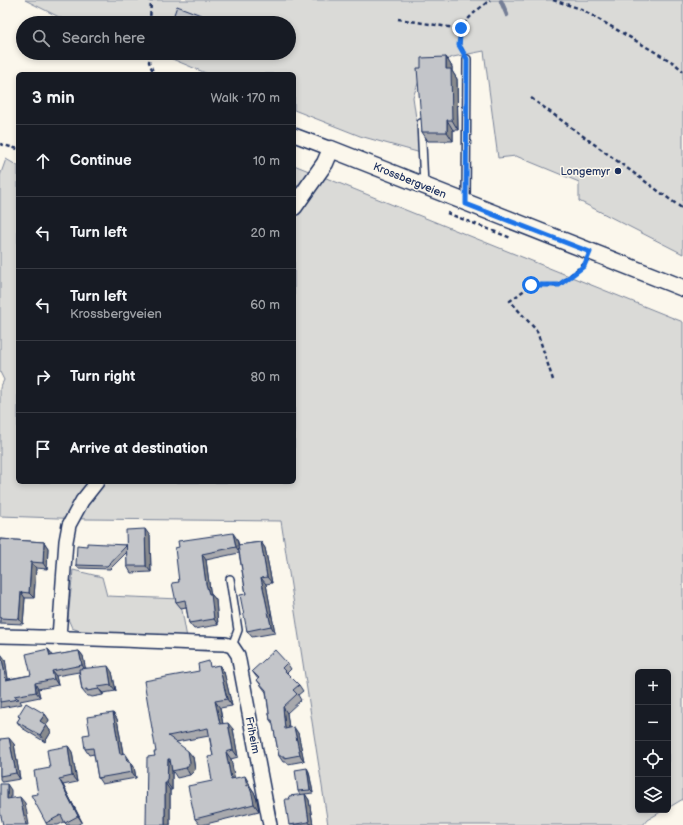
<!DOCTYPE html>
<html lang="en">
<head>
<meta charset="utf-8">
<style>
  body { margin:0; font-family:"Balsamiq Sans",sans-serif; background:#20242c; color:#f1f3f6 }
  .controls { position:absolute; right:12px; bottom:12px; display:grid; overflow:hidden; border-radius:6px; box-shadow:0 2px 6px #0003 }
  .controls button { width:36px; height:36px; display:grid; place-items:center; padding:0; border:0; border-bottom:1px solid #363941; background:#171b24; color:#f1f3f6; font:20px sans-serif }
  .stop { position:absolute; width:12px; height:12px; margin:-9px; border:3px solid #1a73e8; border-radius:50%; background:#fff }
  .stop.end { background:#1a73e8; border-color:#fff; box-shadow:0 1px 4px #0008 }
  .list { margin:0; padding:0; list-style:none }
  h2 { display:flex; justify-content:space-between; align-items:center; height:52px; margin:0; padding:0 16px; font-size:17px }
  h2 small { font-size:13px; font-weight:400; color:#9ea1a6 }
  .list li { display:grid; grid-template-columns:26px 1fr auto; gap:12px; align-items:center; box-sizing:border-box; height:72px; padding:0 16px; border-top:1px solid #363941 }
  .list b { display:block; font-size:15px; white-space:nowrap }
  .list p { margin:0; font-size:13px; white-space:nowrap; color:#9ea1a6 }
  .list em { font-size:13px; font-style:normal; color:#9ea1a6 }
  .icon { flex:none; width:22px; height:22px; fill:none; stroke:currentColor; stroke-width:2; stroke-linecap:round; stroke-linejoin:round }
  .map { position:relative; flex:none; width:683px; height:825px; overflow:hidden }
  .search { position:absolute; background:#171b24; box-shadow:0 2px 6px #0003; left:16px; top:16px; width:280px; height:44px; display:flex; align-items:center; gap:10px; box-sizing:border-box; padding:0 14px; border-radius:22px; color:#9ea1a6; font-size:15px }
  .panel { position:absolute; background:#171b24; box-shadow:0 2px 6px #0003; left:16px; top:72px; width:280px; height:412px; border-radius:6px }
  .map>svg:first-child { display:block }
  .green { fill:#dadad7; stroke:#7a849a }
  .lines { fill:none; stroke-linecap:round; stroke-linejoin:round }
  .stream { stroke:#747e96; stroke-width:4.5 }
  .service-casing { stroke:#1b2f5e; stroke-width:10 }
  .minor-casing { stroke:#1b2f5e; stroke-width:16 }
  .tertiary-casing { stroke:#1b2f5e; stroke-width:19 }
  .path { stroke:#1b2f5e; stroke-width:2.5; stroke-dasharray:4 3; stroke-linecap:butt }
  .service { stroke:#fbf7ec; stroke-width:7 }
  .minor { stroke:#fbf7ec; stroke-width:13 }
  .tertiary { stroke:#fbf7ec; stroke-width:16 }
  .wall { fill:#a8a9ad; stroke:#1b2f5e }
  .shaded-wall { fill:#888a8d; stroke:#1b2f5e }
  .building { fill:#c3c5c9; stroke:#1b2f5e }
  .route { stroke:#1a73e8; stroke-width:5 }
  .poi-dot { fill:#1b2f5e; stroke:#fbf7ec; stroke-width:1.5 }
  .labels { text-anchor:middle; stroke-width:3; stroke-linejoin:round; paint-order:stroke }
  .poi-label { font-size:11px; fill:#1b2f5e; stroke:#fbf7ec; text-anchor:end }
  .street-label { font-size:11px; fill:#1b2f5e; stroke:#fbf7ec }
</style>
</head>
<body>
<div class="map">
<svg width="683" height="825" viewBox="0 0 683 825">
  <rect width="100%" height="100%" fill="#fbf7ec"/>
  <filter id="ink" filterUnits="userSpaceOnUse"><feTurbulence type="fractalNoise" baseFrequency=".025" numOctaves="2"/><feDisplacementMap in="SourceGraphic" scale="8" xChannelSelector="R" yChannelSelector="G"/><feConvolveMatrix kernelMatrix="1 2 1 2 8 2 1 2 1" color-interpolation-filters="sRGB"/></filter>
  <g filter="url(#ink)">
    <path class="green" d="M 25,0 L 683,0 L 683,254 L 579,201 L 579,182 L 516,156 L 498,158 L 484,51 L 453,57 L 423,70 L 413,97 L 421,153 L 360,136 L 294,110 L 294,74 L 208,74 L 158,53 L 289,53 L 289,23 L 71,23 Z
      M 6,159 L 18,166 L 18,482 L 294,482 L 294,165 L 683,322 L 683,799 L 668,808 L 668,672 L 638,672 L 638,810 L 664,810 L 647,820 L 643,825 L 328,825 L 281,521 L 87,519 L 0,516 L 0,388 L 4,380 L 0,372 L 0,176 Z
      M 73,570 L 102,577 L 107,596 L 180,599 L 187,638 L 80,635 L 80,631 L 72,628 L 68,619 Z"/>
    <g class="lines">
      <path class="stream" d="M 501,1 L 507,15"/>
      <g class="service-casing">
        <path id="service" d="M 421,123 L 424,185
          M 466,203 L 467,59
          M 230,579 L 238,630 L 232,646"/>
      </g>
      <g class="minor-casing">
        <path id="minor" d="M 294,135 L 331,149
          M 0,636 C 75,637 150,642 225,644 L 232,646 L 238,655 L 270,825
          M 59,637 L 66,541 L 69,525 L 82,501 L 97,482"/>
      </g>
      <g class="tertiary-casing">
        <path id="tertiary" d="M 294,207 L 325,163 L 331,149 L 683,288"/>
      </g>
      <path class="path" d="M 553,0 L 581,9 L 674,63 L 683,71
        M 398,19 L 461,29
        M 150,23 L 151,0
        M 463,51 C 450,29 475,12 490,0
        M 150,53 L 149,62 L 154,74
        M 531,98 L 683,209
        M 0,144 L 18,149
        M 447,213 L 511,238
        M 553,380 L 537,331 L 510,301 L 531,285 L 559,285 L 584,264"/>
      <use href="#service" class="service"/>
      <use href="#minor" class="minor"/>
      <use href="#tertiary" class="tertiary"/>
    </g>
    <path class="wall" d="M 446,57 L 452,67 L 452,71 L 457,79 L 458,130 L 453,130 L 453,141 L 428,141 L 422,132 L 421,68 Z
      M 150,536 L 151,572 L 131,573 L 127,566 L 127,552 L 110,569 L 78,568 L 76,565 L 87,546 L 126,545 Z
      M 0,539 L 44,542 L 48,548 L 47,569 L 36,568 L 34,598 L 25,598 L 23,624 L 0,623 Z
      M 237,539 L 239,545 L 261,542 L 265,548 L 272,583 L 266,584 L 275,633 L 252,637 L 247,631 L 246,594 L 239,553 L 206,560 L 210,590 L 211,594 L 216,600 L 218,625 L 194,629 L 189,623 L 186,607 L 181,608 L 176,602 L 179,582 L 179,547 Z
      M 48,649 L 52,654 L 52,656 L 79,651 L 83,656 L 85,668 L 112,672 L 116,691 L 103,693 L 103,695 L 92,697 L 90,696 L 87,696 L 82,690 L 79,672 L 56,676 L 58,685 L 38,689 L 40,697 L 20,701 L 22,704 L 0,708 L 0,654 L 5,659 L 8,679 L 31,675 Z
      M 287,663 L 291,669 L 287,673 L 299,685 L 303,691 L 298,695 L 301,700 L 287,713 L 289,728 L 298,733 L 304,761 L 288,764 L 287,762 L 283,762 L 279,756 L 273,724 L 270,720 L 266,692 L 257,680 L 258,679 L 252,671 Z
      M 219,665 L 224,672 L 232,706 L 220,708 L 223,724 L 233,729 L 238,757 L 231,759 L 234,778 L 249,783 L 250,786 L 254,792 L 257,800 L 259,811 L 202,825 L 200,825 L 195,819 L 212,781 L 213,756 L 209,736 L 176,742 L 193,757 L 195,770 L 190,775 L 177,778 L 172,770 L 172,790 L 170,790 L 170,825 L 155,756 L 156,752 L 199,671 Z
      M 113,713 L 117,719 L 123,753 L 129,759 L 130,761 L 134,767 L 136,778 L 102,784 L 98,778 L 94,754 L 89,755 L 85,749 L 90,734 Z
      M 45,714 L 49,720 L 46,725 L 51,732 L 45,742 L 22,728 L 17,722 L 20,718 L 18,716 Z
      M 0,739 L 14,744 L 20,779 L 2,782 L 0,779 Z
      M 68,746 L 72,752 L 77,782 L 63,785 L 82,822 L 77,825 L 67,825 L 64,822 L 58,825 L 47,825 L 46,823 L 50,768 Z
      M 307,768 L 309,772 L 313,793 L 305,794 L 309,800 L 313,825 L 289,825 L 300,795 L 298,791 Z"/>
    <path class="shaded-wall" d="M 201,15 L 206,21 L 205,23 L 198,23 Z
      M 446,57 L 452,67 L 452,71 L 457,79 L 458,130 L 452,120 L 446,69 Z
      M 447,120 L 453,130 L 453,141 L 447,132 Z
      M 145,529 L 150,536 L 151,572 L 146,566 Z
      M 233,533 L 237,539 L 240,553 L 236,547 Z
      M 44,542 L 48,548 L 47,569 L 43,563 Z
      M 261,542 L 265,548 L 272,583 L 267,577 Z
      M 202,554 L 206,560 L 210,590 L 211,594 L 216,600 L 218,625 L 214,619 L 209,594 L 206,584 Z
      M 31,562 L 36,568 L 34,598 L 29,593 Z
      M 261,578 L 266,584 L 275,633 L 271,626 Z
      M 21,592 L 25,598 L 23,624 L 19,619 Z
      M 48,649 L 52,654 L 53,662 L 50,656 Z
      M 79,651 L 83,656 L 86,671 L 82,665 Z
      M 1,654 L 5,659 L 9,685 L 6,680 Z
      M 219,665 L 224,672 L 232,706 L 227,699 Z
      M 108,666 L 112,672 L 116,691 L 111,685 Z
      M 52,671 L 56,676 L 58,685 L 54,679 Z
      M 35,683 L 38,689 L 40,697 L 36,692 Z
      M 98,687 L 103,693 L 103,695 L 99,689 Z
      M 215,701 L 220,708 L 224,731 L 220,724 Z
      M 283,707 L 287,713 L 290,735 L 285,729 Z
      M 113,713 L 117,719 L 124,760 L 120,754 Z
      M 45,714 L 49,720 L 45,728 L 40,721 Z
      M 228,723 L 233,729 L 238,757 L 233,750 Z
      M 46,725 L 51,732 L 45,742 L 40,735 Z
      M 294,727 L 298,733 L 304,761 L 300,755 Z
      M 9,738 L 14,744 L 20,779 L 16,773 Z
      M 68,746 L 72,752 L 77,782 L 72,776 Z
      M 188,751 L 193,757 L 195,770 L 190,775 L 186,768 Z
      M 226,752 L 231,759 L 236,786 L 231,779 Z
      M 125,753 L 129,759 L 131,767 L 127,761 Z
      M 168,759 L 172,766 L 172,790 L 167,783 Z
      M 130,761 L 134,767 L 136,778 L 132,772 Z
      M 307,768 L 309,772 L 313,793 L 310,790 Z
      M 245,776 L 249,783 L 250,786 L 254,792 L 257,800 L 259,811 L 254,804 L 247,786 Z
      M 59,779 L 63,785 L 82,822 L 78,816 Z
      M 165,783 L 170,790 L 170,825 L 165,825 Z
      M 7,784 L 11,790 L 11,805 L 7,799 Z
      M 305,794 L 309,800 L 313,825 L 311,825 L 309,822 Z
      M 20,797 L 25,803 L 29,825 L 26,825 Z"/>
    <path class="building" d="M 177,6 L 201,15 L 198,23 L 171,23 Z
      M 446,57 L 446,69 L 451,69 L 452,120 L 447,120 L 447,132 L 422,132 L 417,68 L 421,68 L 421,58 Z
      M 145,529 L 146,566 L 127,566 L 126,530 Z
      M 233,533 L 236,547 L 202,554 L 206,584 L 209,594 L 211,594 L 214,619 L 189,623 L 185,600 L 176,602 L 172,583 L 179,582 L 175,548 L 179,547 L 178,541 Z
      M 0,539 L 44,542 L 43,563 L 31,562 L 29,593 L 21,592 L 19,619 L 0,618 Z
      M 261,542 L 267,577 L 261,578 L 271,626 L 247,631 L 240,595 L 246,594 L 238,545 Z
      M 87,543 L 126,545 L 126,546 L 107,566 L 76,565 L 77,545 L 87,546 Z
      M 48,649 L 50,656 L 79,651 L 82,665 L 52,671 L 54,679 L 35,683 L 36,692 L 14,696 L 19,699 L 0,702 L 0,654 L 1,654 L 6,680 L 31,675 L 26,654 Z
      M 275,650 L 287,663 L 282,668 L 299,685 L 293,690 L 297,694 L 283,707 L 285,729 L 294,727 L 300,755 L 284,758 L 284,756 L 279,756 L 272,720 L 270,720 L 266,690 L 257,680 L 259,678 L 252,671 Z
      M 209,661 L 210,667 L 219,665 L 227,699 L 215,701 L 220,724 L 228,723 L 233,750 L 226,752 L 231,779 L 245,776 L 247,786 L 249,785 L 252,794 L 254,804 L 195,819 L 188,786 L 212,781 L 208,757 L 213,756 L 208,728 L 168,736 L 188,751 L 190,763 L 186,768 L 172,771 L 170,759 L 168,759 L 167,783 L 165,783 L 165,825 L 146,825 L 147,757 L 155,756 L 154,752 L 156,752 L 144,681 L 199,671 L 198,664 Z
      M 108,666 L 111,685 L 98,687 L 99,689 L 87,691 L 87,689 L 82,690 L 79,669 Z
      M 26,703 L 45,714 L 40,721 L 46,725 L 40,735 L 17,722 L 20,717 L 18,716 Z
      M 113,713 L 120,754 L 125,753 L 127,761 L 130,761 L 132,772 L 98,778 L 93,748 L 85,749 L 83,735 L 90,734 L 87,717 Z
      M 9,738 L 16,773 L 0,776 L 0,739 Z
      M 68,746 L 72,776 L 59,779 L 78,816 L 65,823 L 61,815 L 46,823 L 31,795 L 38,794 L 34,771 L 50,768 L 47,750 Z
      M 307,768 L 310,790 L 298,791 L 295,770 Z
      M 0,784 L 7,784 L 7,799 L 20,797 L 26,825 L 3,825 L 0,812 Z
      M 305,794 L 309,822 L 289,825 L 285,799 L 290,799 L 289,796 Z"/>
  </g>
  <g class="lines" filter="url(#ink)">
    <path class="route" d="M 461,28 L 459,45 L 467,59 L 466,204 L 590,252 L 584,266 L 559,285 L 531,285"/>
  </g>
  <circle class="poi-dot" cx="618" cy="171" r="4"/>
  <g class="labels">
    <g class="poi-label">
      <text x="610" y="175">Longemyr</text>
    </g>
    <g class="street-label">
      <text transform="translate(410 180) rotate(22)" y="4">Krossbergveien</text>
      <text transform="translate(253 735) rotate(79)" y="4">Friheim</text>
    </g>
  </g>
</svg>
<div class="controls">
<button>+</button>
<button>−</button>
<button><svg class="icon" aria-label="locate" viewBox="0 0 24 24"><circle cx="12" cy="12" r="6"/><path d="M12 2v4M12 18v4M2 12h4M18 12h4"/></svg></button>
<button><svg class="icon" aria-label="layers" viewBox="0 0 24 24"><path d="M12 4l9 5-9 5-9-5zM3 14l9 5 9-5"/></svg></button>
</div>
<div class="stop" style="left:531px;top:285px"></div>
<div class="stop end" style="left:461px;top:28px"></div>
<div class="search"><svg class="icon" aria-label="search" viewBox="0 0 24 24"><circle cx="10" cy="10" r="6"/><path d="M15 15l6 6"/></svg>Search here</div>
<section class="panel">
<h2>3 min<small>Walk · 170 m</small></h2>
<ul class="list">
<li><svg class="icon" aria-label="ahead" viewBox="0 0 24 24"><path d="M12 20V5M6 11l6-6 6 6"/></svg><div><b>Continue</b></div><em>10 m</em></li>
<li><svg class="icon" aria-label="left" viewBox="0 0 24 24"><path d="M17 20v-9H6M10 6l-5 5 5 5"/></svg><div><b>Turn left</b></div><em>20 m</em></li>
<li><svg class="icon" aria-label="left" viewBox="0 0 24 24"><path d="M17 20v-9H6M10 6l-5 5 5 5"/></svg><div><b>Turn left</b><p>Krossbergveien</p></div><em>60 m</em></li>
<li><svg class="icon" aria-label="right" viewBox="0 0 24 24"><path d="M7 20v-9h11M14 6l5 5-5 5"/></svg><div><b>Turn right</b></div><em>80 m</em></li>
<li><svg class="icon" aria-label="arrive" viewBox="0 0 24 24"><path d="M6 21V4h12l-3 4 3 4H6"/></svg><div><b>Arrive at destination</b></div></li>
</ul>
</section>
</div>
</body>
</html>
